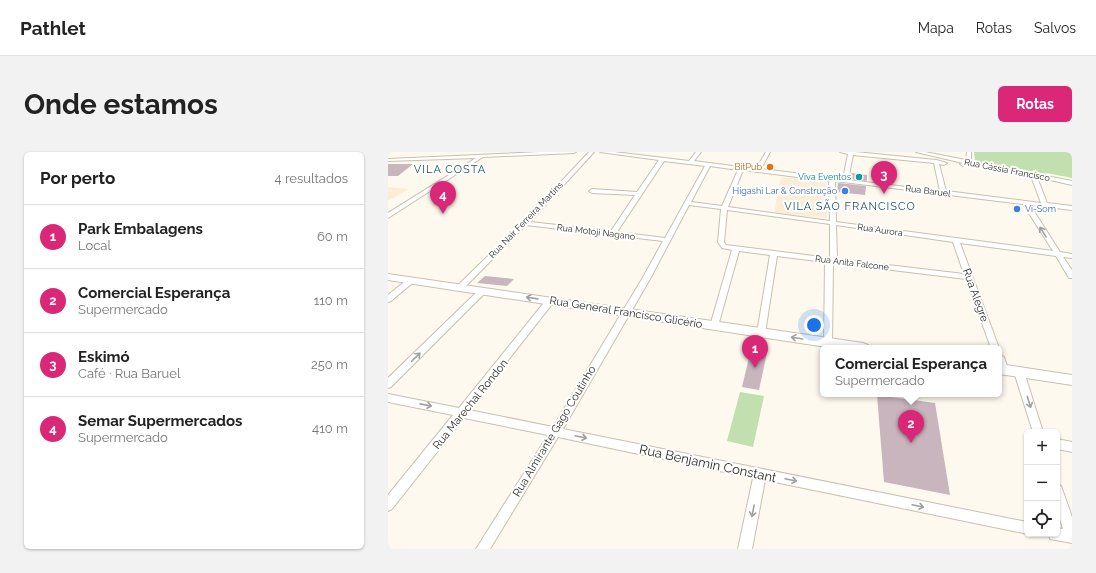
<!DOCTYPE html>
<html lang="pt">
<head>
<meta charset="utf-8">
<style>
  body { margin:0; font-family:Raleway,sans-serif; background:#f2f2f2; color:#222 }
  .controls { position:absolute; right:12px; bottom:12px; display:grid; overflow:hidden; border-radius:6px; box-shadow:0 1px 3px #0004 }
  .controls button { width:36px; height:36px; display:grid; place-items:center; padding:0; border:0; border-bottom:1px solid #e0e0e0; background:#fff; color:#222; font:20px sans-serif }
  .you { position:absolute; left:426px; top:173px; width:14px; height:14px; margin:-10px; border:3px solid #fff; border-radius:50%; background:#1a73e8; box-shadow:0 0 0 6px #1a73e833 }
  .badge { display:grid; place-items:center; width:26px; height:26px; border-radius:50%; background:#db2777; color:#fff; font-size:13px; font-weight:700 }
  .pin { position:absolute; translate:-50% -33px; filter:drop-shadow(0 1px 2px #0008) }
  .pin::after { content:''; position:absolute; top:21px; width:14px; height:12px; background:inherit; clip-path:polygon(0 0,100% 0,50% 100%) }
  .popup { position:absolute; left:432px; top:193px; width:182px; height:52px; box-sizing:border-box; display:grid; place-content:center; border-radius:6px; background:#fff; filter:drop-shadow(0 1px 3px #0005); font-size:13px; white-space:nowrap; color:#767676 }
  .popup b { font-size:15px; color:#222 }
  .popup::after { content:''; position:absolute; left:50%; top:100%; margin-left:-8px; border:8px solid transparent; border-top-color:#fff }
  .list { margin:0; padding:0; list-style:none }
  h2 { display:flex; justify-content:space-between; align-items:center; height:52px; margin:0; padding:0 16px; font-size:17px }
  h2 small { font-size:13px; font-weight:400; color:#767676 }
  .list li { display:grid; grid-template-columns:26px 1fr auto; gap:12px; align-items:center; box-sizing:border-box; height:64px; padding:0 16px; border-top:1px solid #e0e0e0 }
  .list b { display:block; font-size:15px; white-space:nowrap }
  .list p { margin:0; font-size:13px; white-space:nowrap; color:#767676 }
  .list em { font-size:13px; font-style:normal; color:#767676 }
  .icon { flex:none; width:22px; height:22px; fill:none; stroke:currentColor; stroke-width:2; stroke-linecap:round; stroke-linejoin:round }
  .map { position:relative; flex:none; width:684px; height:397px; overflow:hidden; border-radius:6px }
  header { display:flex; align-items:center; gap:24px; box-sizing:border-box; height:56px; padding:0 20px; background:#fff; border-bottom:1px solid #e0e0e0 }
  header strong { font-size:19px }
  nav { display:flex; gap:22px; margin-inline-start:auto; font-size:14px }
  .intro { display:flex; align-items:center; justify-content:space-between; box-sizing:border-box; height:96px; padding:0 24px }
  h1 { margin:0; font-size:28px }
  .button { padding:10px 18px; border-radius:6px; background:#db2777; color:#fff; font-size:14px; font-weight:700 }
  main { display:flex; gap:24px; padding:0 24px }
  aside { flex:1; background:#fff; border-radius:6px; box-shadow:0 1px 3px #0004 }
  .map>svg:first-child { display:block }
  .education { fill:#faeed9 }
  .green { fill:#c1dfaf }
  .building { fill:#c8b5be }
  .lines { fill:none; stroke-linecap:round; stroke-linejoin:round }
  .street-casing { stroke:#c8c0af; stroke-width:2 }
  .secondary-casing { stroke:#c8c0af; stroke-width:2 }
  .street { fill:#fff; fill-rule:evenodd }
  .secondary { fill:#fff; fill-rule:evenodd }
  .oneway { stroke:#a1a09d }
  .food-dot { fill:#e8710a; stroke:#fff; stroke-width:1.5 }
  .culture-dot { fill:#0f9aa8; stroke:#fff; stroke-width:1.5 }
  .shop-dot { fill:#3f7fe0; stroke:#fff; stroke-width:1.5 }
  .labels { text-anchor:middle; stroke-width:4; stroke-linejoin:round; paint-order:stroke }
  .far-food-label { font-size:9px; fill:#c56008; stroke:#fff; text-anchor:end }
  .far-street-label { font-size:9px; fill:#2f2c25; stroke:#fff }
  .far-culture-label { font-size:9px; fill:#0d838f; stroke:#fff; text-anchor:end }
  .far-shop-label { font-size:9px; fill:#366cbe; stroke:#fff; text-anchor:end }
  .far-quarter-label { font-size:11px; letter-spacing:1px; fill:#1d575e; stroke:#fff }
  .street-label { font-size:11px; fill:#2f2c25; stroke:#fff }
  .near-street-label { font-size:13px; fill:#2f2c25; stroke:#fff }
</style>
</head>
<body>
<header>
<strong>Pathlet</strong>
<nav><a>Mapa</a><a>Rotas</a><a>Salvos</a></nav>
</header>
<div class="intro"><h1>Onde estamos</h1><a class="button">Rotas</a></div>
<main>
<aside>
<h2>Por perto<small>4 resultados</small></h2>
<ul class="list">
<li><span class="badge">1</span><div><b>Park Embalagens</b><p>Local</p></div><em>60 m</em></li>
<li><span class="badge">2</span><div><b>Comercial Esperança</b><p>Supermercado</p></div><em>110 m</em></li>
<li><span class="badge">3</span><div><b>Eskimó</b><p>Café · Rua Baruel</p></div><em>250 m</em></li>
<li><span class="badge">4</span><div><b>Semar Supermercados</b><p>Supermercado</p></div><em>410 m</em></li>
</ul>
</aside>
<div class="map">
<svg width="684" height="397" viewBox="0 0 684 397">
  <rect width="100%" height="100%" fill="#fef9ee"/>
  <path class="education" d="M 393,25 L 438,30 L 439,66 L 386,61 Z
    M 0,35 L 21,37 L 0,49 Z"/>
  <path class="green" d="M 586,0 L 684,0 L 684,26 L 659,21 L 653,23 L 587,10 Z
    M 352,240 L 376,244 L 365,295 L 339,289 Z"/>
  <path class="building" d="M 0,12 L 25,12 L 10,24 L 0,24 Z
    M 463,21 L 479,23 L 479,29 L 462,27 Z
    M 450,31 L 478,34 L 477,43 L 449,40 Z
    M 97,124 L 126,127 L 119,134 L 89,131 Z
    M 364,193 L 380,196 L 371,238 L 354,235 Z
    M 489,243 L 547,251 L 562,343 L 496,330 Z"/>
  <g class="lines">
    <g class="street-casing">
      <path id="street" d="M 152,0 L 188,0 L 186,1 L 95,5 L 0,66 L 0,61 L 88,6 L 0,9 L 0,7 Z
        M 201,0 L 206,0 L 142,70 L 223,79 L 247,43 L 204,41 L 201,39 L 204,37 L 249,40 L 271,8 L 212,0 L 226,0 L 301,9 L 308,0 L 313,0 L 306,9 L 368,17 L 378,0 L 382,0 L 373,17 L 455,27 L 460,2 L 452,0 L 467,0 L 548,8 L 559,11 L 556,13 L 551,12 L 558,39 L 653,51 L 643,24 L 582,12 L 575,14 L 572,12 L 575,11 L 528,0 L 537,0 L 578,8 L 579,0 L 583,0 L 583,9 L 684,29 L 684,33 L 649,25 L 659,51 L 684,54 L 684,58 L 642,53 L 672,100 L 684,102 L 684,106 L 675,105 L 684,118 L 684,126 L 681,126 L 668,104 L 572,91 L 611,196 L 611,197 L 603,196 L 578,127 L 447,111 L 445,111 L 444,191 L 443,193 L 437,193 L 436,191 L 437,110 L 389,104 L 377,181 L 376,183 L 370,183 L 369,181 L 382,103 L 351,99 L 330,174 L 329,176 L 323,176 L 322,174 L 344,98 L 334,96 L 330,90 L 333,57 L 301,53 L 262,127 L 175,277 L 639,370 L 640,382 L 377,328 L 364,397 L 350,397 L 365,326 L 170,285 L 102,397 L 88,397 L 160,283 L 76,266 L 4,357 L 0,359 L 0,343 L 65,263 L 0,250 L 0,242 L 71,256 L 159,147 L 165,147 L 166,149 L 165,151 L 81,258 L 165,275 L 254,127 L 275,89 L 138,73 L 75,137 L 69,137 L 68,135 L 135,70 ZM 465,3 L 546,11 L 552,39 L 460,28 ZM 276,9 L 317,14 L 277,86 L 229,80 ZM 322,14 L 350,18 L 334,54 L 303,50 ZM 355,18 L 441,29 L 442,69 L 340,55 ZM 447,29 L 635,52 L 665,99 L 448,70 ZM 339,58 L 442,72 L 442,106 L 338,93 L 336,90 ZM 448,73 L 565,90 L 576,122 L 449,107 Z
        M 21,126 L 24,126 L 28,128 L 3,149 L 0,150 L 0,143 Z
        M 92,137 L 98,137 L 99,139 L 3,235 L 0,236 L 0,226 Z
        M 611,202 L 616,205 L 620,217 L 618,219 L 615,221 L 611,218 Z
        M 631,216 L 634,217 L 636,220 L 655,280 L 645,280 L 626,220 L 628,217 Z
        M 669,287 L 684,290 L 684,300 L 669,297 Z
        M 669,332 L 673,334 L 684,365 L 684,391 L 662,387 L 661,382 L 669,382 L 669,376 L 675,377 L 669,357 Z"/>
    </g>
    <g class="secondary-casing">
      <path id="secondary" d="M 0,122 L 475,191 L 480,193 L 481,196 L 445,196 L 0,128 Z
        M 611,212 L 684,223 L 684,233 L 611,222 Z"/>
    </g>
    <use href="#street" class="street"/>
    <use href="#secondary" class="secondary"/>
  </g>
  <defs><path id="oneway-shaft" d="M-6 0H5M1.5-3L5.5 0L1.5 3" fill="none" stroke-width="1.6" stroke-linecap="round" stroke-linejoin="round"/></defs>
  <g class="oneway">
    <use href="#oneway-shaft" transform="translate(655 80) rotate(-122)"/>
    <use href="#oneway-shaft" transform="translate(144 146) rotate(-172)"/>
    <use href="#oneway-shaft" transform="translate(409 186) rotate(-171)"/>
    <use href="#oneway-shaft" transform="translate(28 205) rotate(-44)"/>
    <use href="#oneway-shaft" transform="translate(641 250) rotate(73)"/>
    <use href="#oneway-shaft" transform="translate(38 253) rotate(11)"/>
    <use href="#oneway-shaft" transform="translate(193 285) rotate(12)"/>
    <use href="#oneway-shaft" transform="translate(403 328) rotate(12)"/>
    <use href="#oneway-shaft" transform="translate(530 354) rotate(12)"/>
    <use href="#oneway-shaft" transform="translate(365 359) rotate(101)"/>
  </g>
  <circle class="food-dot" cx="382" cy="15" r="4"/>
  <circle class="culture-dot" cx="471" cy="25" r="4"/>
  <g class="shop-dot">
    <circle cx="457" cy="39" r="4"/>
    <circle cx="629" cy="57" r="4"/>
  </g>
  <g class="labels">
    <g class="far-food-label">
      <text x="374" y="18">BitPub</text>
    </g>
    <g class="far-street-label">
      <text transform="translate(619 18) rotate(11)" y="3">Rua Cássia Francisco</text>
      <text transform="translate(540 39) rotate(7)" y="3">Rua Baruel</text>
      <text transform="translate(138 68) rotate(-46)" y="3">Rua Nair Ferreira Martins</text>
      <text transform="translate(492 78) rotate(8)" y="3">Rua Aurora</text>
      <text transform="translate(208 80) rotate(7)" y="3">Rua Motoji Nagano</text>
      <text transform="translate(464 111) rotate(7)" y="3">Rua Anita Falcone</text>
    </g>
    <g class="far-culture-label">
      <text x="463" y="28">Viva Eventos</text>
    </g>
    <g class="far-shop-label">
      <text x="449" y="42">Higashi Lar &amp; Construção</text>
      <text x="637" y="60" text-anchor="start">Vi-Som</text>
    </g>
    <g class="far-quarter-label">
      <text x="62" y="21">VILA COSTA</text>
      <text x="462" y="58">VILA SÃO FRANCISCO</text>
    </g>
    <g class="street-label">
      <text transform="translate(588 143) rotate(70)" y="4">Rua Alegre</text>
      <text transform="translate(238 160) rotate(9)" y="4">Rua General Francisco Glicério</text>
      <text transform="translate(82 252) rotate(-51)" y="4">Rua Marechal Rondon</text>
      <text transform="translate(166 279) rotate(-59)" y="4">Rua Almirante Gago Coutinho</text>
    </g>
    <g class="near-street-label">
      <text transform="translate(320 311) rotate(12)" y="5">Rua Benjamin Constant</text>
    </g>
  </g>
</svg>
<div class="controls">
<button>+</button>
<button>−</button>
<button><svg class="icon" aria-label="locate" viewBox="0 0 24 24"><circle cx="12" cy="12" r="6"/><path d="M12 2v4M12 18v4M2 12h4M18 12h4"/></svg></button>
</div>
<div class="you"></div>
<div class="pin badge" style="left:367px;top:216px">1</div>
<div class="pin badge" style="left:523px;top:291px">2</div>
<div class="popup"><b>Comercial Esperança</b>Supermercado</div>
<div class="pin badge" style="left:496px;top:42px">3</div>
<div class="pin badge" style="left:55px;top:62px">4</div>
</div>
</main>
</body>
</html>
